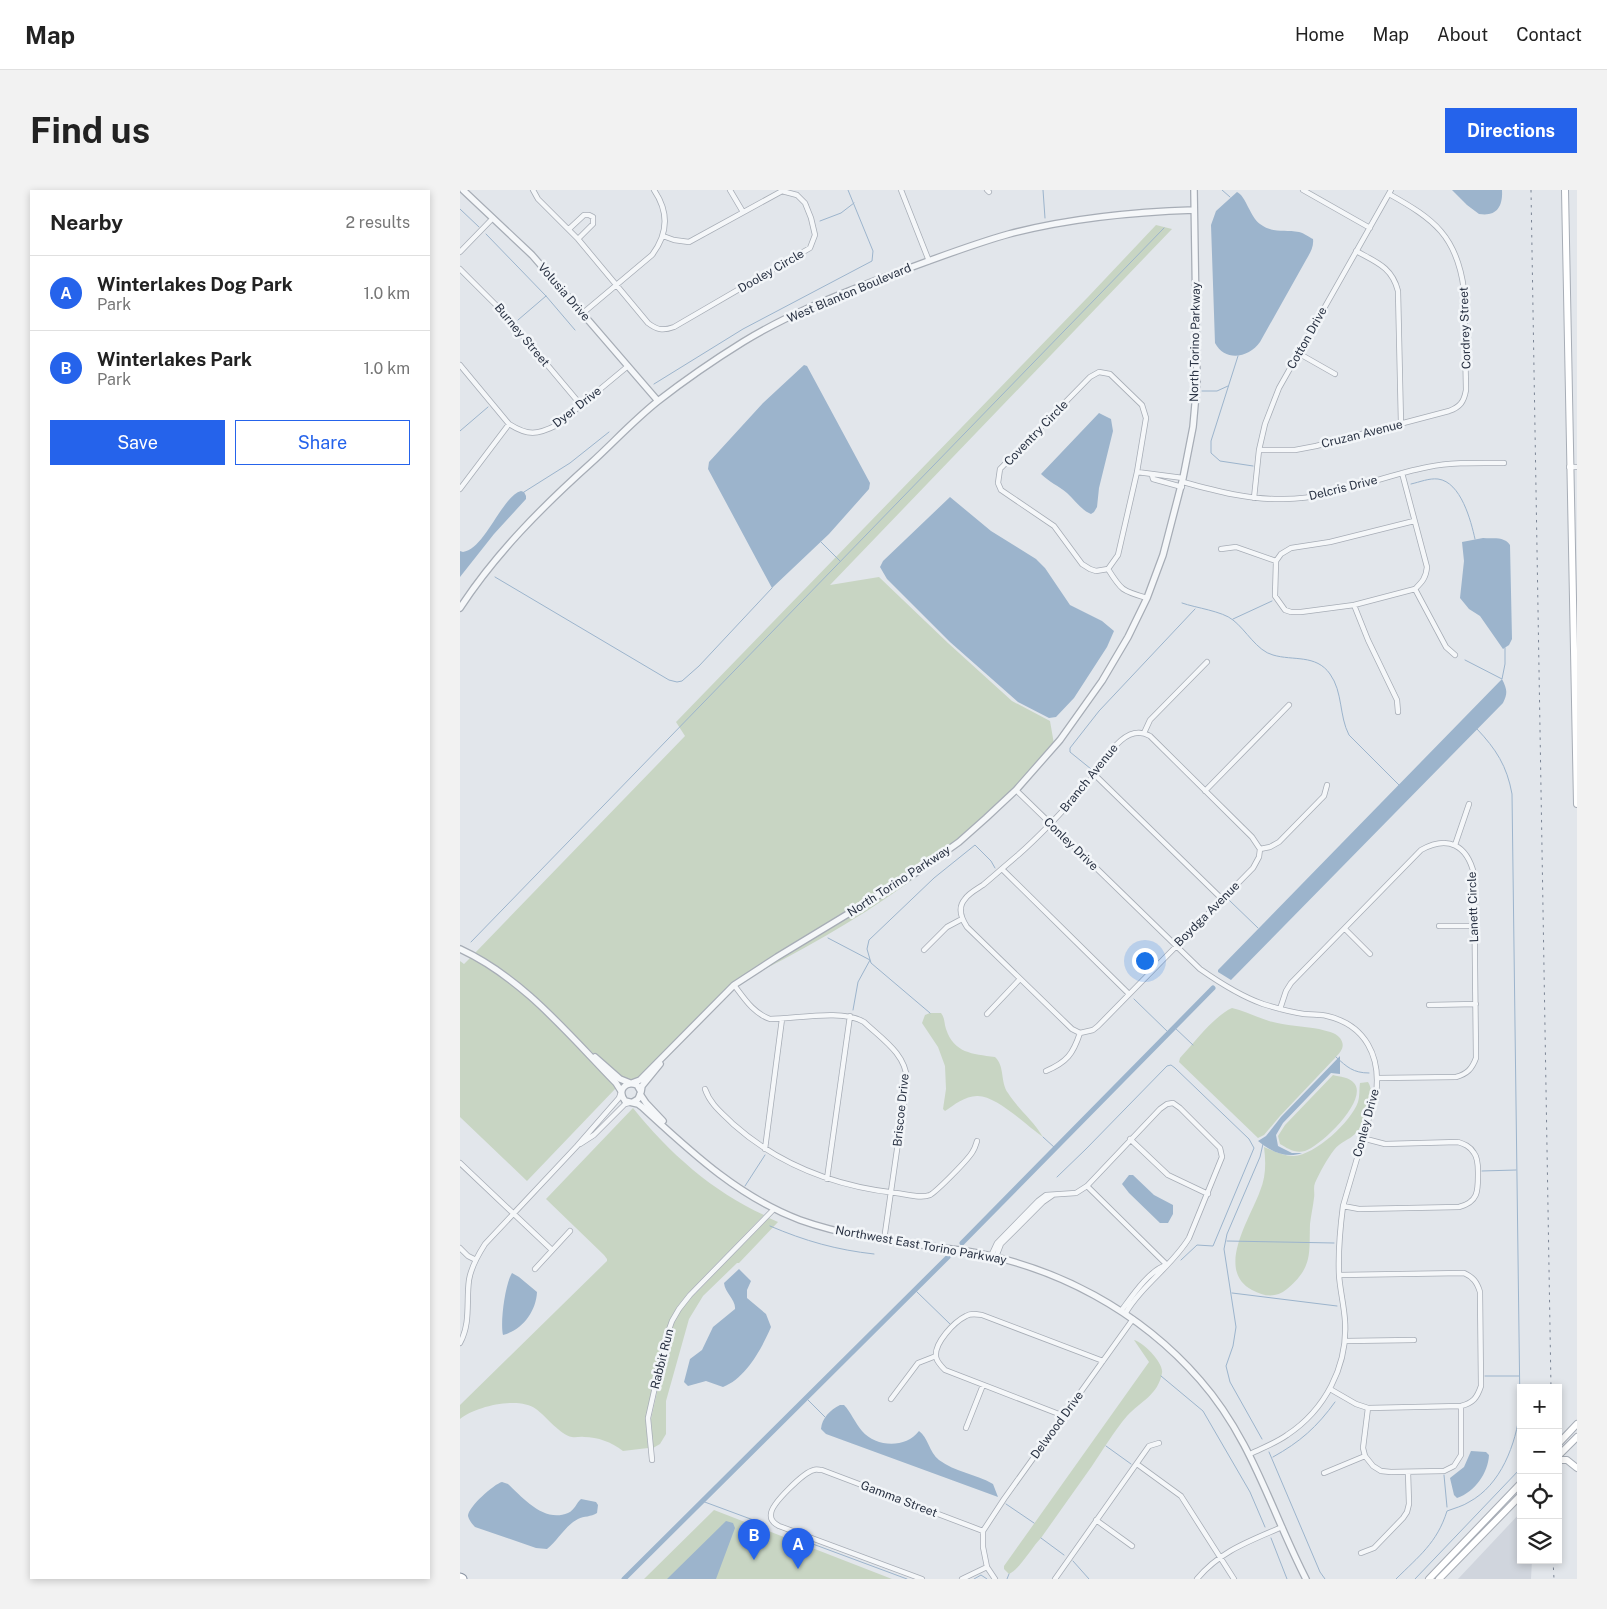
<!DOCTYPE html>
<html lang="en">
<head>
<meta charset="utf-8">
<style>
  body { margin:0; font-family:"Public Sans",sans-serif; background:#f2f2f2; color:#222 }
  .controls { position:absolute; right:15px; bottom:15px; display:grid; overflow:hidden; border-radius:0px; box-shadow:0 2px 8px #0003 }
  .controls button { width:45px; height:45px; display:grid; place-items:center; padding:0; border:0; border-bottom:1px solid #e0e0e0; background:#fff; color:#222; font:25px sans-serif }
  .you { position:absolute; left:684px; top:770px; width:18px; height:18px; margin:-12px; border:4px solid #fff; border-radius:50%; background:#1a73e8; box-shadow:0 0 0 8px #1a73e833 }
  .badge { display:grid; place-items:center; width:32px; height:32px; border-radius:50%; background:#2563eb; color:#fff; font-size:16px; font-weight:700 }
  .pin { position:absolute; translate:-50% -41px; filter:drop-shadow(0 1px 2px #0008) }
  .pin::after { content:''; position:absolute; top:26px; width:18px; height:15px; background:inherit; clip-path:polygon(0 0,100% 0,50% 100%) }
  .list { margin:0; padding:0; list-style:none }
  h2 { display:flex; justify-content:space-between; align-items:center; height:65px; margin:0; padding:0 20px; font-size:21px }
  h2 small { font-size:16px; font-weight:400; color:#767676 }
  .list li { display:grid; grid-template-columns:32px 1fr auto; gap:15px; align-items:center; box-sizing:border-box; height:75px; padding:0 20px; border-top:1px solid #e0e0e0 }
  .list b { display:block; font-size:19px; white-space:nowrap }
  .list p { margin:0; font-size:16px; white-space:nowrap; color:#767676 }
  .list em { font-size:16px; font-style:normal; color:#767676 }
  .actions { display:flex; gap:10px; padding:15px 20px }
  .actions a { flex:1; padding:11px 0; border:1px solid #2563eb; border-radius:0px; text-align:center; font-size:18px; color:#2563eb }
  .actions .main { background:#2563eb; color:#fff }
  .icon { flex:none; width:28px; height:28px; fill:none; stroke:currentColor; stroke-width:2; stroke-linecap:round; stroke-linejoin:round }
  .map { position:relative; flex:none; width:1117px; height:1389px; overflow:hidden; border-radius:0px }
  header { display:flex; align-items:center; gap:30px; box-sizing:border-box; height:70px; padding:0 25px; background:#fff; border-bottom:1px solid #e0e0e0 }
  header strong { font-size:24px }
  nav { display:flex; gap:28px; margin-inline-start:auto; font-size:18px }
  .intro { display:flex; align-items:center; justify-content:space-between; box-sizing:border-box; height:120px; padding:0 30px }
  h1 { margin:0; font-size:35px }
  .button { padding:12px 22px; border-radius:0px; background:#2563eb; color:#fff; font-size:18px; font-weight:700 }
  main { display:flex; gap:30px; padding:0 30px }
  aside { flex:1; background:#fff; border-radius:0px; box-shadow:0 2px 8px #0003 }
  .map>svg:first-child { display:block }
  .built { fill:#d0d5dd }
  .green { fill:#c8d5c3 }
  .water { fill:#9cb4cc }
  .lines { fill:none; stroke-linecap:round; stroke-linejoin:round }
  .stream { stroke:#9cb4cc; stroke-width:1 }
  .canal { stroke:#9cb4cc; stroke-width:5 }
  .minor-casing { stroke:#a7adb6; stroke-width:6 }
  .tertiary-casing { stroke:#a7adb6; stroke-width:8 }
  .secondary-casing { stroke:#a7adb6; stroke-width:8 }
  .motorway-casing { stroke:#8993a2; stroke-width:11 }
  .minor { stroke:#f5f7f9; stroke-width:4.5 }
  .tertiary { stroke:#f5f7f9; stroke-width:5.5 }
  .secondary { stroke:#fff; stroke-width:6 }
  .motorway { stroke:#fff; stroke-width:9 }
  .rail { stroke:#7b8595; stroke-width:1; stroke-dasharray:2.5 5; stroke-linecap:butt }
  .labels { text-anchor:middle; stroke-width:5; stroke-linejoin:round; paint-order:stroke }
  .street-label { font-size:12px; fill:#2a3344; stroke:#f2f5f8 }
</style>
</head>
<body>
<header>
<strong>Map</strong>
<nav><a>Home</a><a>Map</a><a>About</a><a>Contact</a></nav>
</header>
<div class="intro"><h1>Find us</h1><a class="button">Directions</a></div>
<main>
<aside>
<h2>Nearby<small>2 results</small></h2>
<ul class="list">
<li><span class="badge">A</span><div><b>Winterlakes Dog Park</b><p>Park</p></div><em>1.0 km</em></li>
<li><span class="badge">B</span><div><b>Winterlakes Park</b><p>Park</p></div><em>1.0 km</em></li>
</ul>
<div class="actions"><a class="main">Save</a><a>Share</a></div>
</aside>
<div class="map">
<svg width="1117" height="1389" viewBox="0 0 1117 1389">
  <rect width="100%" height="100%" fill="#e2e6eb"/>
  <path class="built" d="M 1061,1322 L 1061,1370 L 1072,1370 L 1071,1389 L 998,1389 Z"/>
  <path class="green" d="M 696,35 L 712,39 L 370,395 L 419,387 L 488,453 L 552,511 L 590,531 L 594,554 L 554,598 L 497,650 L 438,691 L 315,765 L 274,791 L 169,897 L 65,799 L 14,764 L 225,546 L 216,532 L 628,107 Z
    M 465,680 C 412,721 354,754 295,784 Z
    M 11,767 L 35,782 L 62,802 L 165,900 L 156,898 L 67,991 L 0,927 L 0,771 L 4,774 Z
    M 772,818 C 785,821 796,827 809,831 C 826,836 842,836 859,839 C 866,841 875,842 880,848 C 886,856 881,862 875,868 L 820,926 L 804,945 L 798,948 L 719,872 L 720,868 C 734,853 754,826 772,818 Z
    M 470,823 L 481,823 C 485,828 484,833 486,839 C 494,863 512,864 535,867 C 545,876 540,892 548,903 C 558,919 573,930 583,947 C 567,936 536,905 517,906 C 505,906 494,915 485,921 L 483,919 L 486,899 L 485,876 L 478,857 L 462,833 L 465,825 Z
    M 873,885 C 880,887 889,887 894,893 C 909,910 861,956 845,961 C 835,964 827,958 820,954 L 818,946 L 825,935 Z
    M 908,892 C 917,906 906,933 895,944 C 889,950 880,952 874,960 C 867,969 860,982 855,993 C 853,998 855,1003 854,1008 C 853,1017 851,1025 850,1034 C 849,1064 853,1077 827,1099 C 816,1108 805,1107 792,1100 C 755,1080 790,1029 800,1001 C 806,987 806,972 804,957 C 814,961 823,966 834,966 C 855,965 891,932 898,912 C 900,905 899,899 900,893 Z
    M 173,918 C 208,962 253,1002 304,1025 L 228,1103 L 217,1117 L 210,1130 L 204,1147 L 186,1227 L 188,1258 L 163,1261 C 151,1252 138,1247 124,1247 C 120,1246 116,1248 112,1247 C 100,1245 86,1226 76,1219 C 59,1206 16,1216 0,1229 L 0,1215 L 147,1071 L 147,1069 L 144,1065 L 86,1009 Z
    M 309,1028 L 318,1032 L 279,1073 L 277,1073 L 243,1106 L 229,1129 L 206,1211 L 206,1244 L 200,1254 L 193,1258 L 191,1229 L 209,1149 L 214,1132 L 221,1120 L 232,1107 Z
    M 674,1150 C 683,1152 704,1173 702,1183 C 698,1205 681,1211 667,1226 C 654,1241 643,1260 632,1276 C 615,1300 598,1324 581,1348 C 572,1357 559,1380 549,1384 L 544,1379 L 544,1376 L 689,1172 Z
    M 254,1320 L 432,1389 L 184,1389 Z"/>
  <path class="water" d="M 992,0 L 1042,0 C 1043,16 1037,27 1019,24 L 1007,15 Z
    M 777,2 C 786,6 790,27 800,34 C 813,44 825,39 839,42 C 844,43 849,47 853,49 C 854,57 850,63 846,70 L 800,152 C 789,168 765,172 755,153 L 751,35 L 756,21 Z
    M 344,175 L 347,176 L 410,293 L 409,299 L 369,344 L 312,398 L 248,279 L 249,272 L 303,213 Z
    M 639,223 L 651,229 L 653,241 L 639,298 L 637,317 L 634,322 L 631,324 C 621,320 615,310 607,303 C 599,296 589,292 581,284 Z
    M 61,301 L 64,302 L 66,306 L 66,309 L 34,344 L 0,387 L 0,361 L 3,362 C 25,359 42,306 61,301 Z
    M 490,307 L 531,341 L 576,369 L 585,378 L 610,415 L 642,431 L 654,441 L 647,457 L 614,508 L 596,527 L 589,528 L 558,512 L 490,452 L 427,389 L 420,377 L 423,371 Z
    M 1023,348 C 1033,349 1044,346 1050,355 L 1052,449 L 1049,455 L 1043,459 L 1020,426 L 1009,419 L 1000,408 L 1004,371 L 1002,352 Z
    M 1042,489 C 1047,499 1048,503 1043,513 L 771,790 L 758,782 L 758,780 Z
    M 880,866 L 880,884 L 871,883 L 823,933 L 816,945 L 818,956 L 832,963 L 842,963 C 826,969 810,961 798,951 L 806,946 L 821,927 Z
    M 669,985 L 673,985 L 694,1005 L 713,1015 L 713,1024 L 708,1033 L 700,1033 L 669,1003 L 662,994 Z
    M 279,1079 L 291,1091 L 287,1100 L 287,1108 L 306,1124 L 311,1137 C 302,1158 286,1188 263,1197 L 246,1191 L 228,1196 L 224,1192 L 230,1169 L 242,1160 L 253,1137 L 275,1119 C 276,1110 265,1103 264,1093 Z
    M 52,1083 L 59,1087 L 77,1102 C 76,1122 62,1140 43,1145 C 40,1133 45,1094 52,1083 Z
    M 380,1215 L 384,1215 C 391,1222 395,1233 402,1241 C 416,1257 445,1259 459,1241 C 468,1247 469,1262 479,1270 C 495,1282 516,1284 533,1294 L 538,1307 L 366,1244 L 361,1239 C 362,1228 370,1220 380,1215 Z
    M 1011,1261 L 1026,1262 L 1029,1265 C 1028,1283 1015,1302 997,1308 L 994,1305 L 990,1288 L 1004,1277 Z
    M 42,1292 L 48,1294 C 63,1308 84,1333 108,1323 C 115,1320 116,1313 121,1309 L 136,1312 L 138,1315 L 137,1323 C 131,1327 124,1326 118,1329 C 106,1335 98,1350 87,1359 L 76,1358 L 15,1337 C 12,1334 9,1330 8,1326 C 8,1317 34,1294 42,1292 Z
    M 266,1331 L 273,1333 L 275,1338 L 256,1389 L 207,1389 Z"/>
  <g class="lines">
    <path class="stream" d="M 583,0 L 585,28
      M 762,0 L 770,7
      M 0,19 L 19,37
      M 360,31 L 381,23 L 394,13
      M 26,44 L 86,106 L 115,140
      M 58,130 L 86,106
      M 778,166 L 751,251 L 751,263 L 760,271 L 793,276
      M 194,194 L 283,139 L 412,71 L 413,61 L 388,0
      M 742,201 L 757,201 L 768,196
      M 0,241 L 28,217
      M 951,294 C 960,292 969,288 978,289 C 1001,292 1011,331 1015,349
      M 64,302 L 110,273 L 149,242
      M 361,352 L 380,371
      M 35,387 L 209,490 L 217,492 L 222,491 L 239,476 L 312,398
      M 722,413 C 736,418 762,421 773,430 C 786,440 797,461 813,465 C 833,471 856,464 870,484 C 883,502 879,526 889,545 L 939,595
      M 773,429 L 812,411
      M 1005,470 L 1042,489 L 1045,474 L 1045,458
      M 631,579 L 610,562 L 610,558 L 639,521 L 735,419
      M 769,710 L 798,738
      M 368,748 L 410,770 L 398,792 L 393,820
      M 11,752 L 704,38
      M 674,809 L 709,843
      M 470,823 L 411,773 L 407,759 L 409,750 L 474,688 L 515,655 L 531,671 L 535,678
      M 714,837 L 733,855
      M 876,867 C 887,877 893,883 909,883
      M 583,947 L 595,958
      M 1022,981 L 1056,980
      M 597,987 L 626,959 L 707,876 L 711,875 L 715,878 L 789,949 L 794,958 L 753,1056 L 737,1055 L 721,1070
      M 285,996 L 305,965
      M 310,1036 C 345,1051 377,1060 414,1064
      M 767,1051 L 874,1053
      M 455,1100 L 490,1134
      M 772,1103 L 877,1116
      M 701,1186 L 743,1221 L 790,1302 L 805,1337
      M 1025,1186 L 1059,1186
      M 346,1208 L 365,1227
      M 802,1249 L 770,1192 L 766,1176 L 773,1156 L 776,1137 L 764,1059 L 767,1044 L 800,967 L 803,954
      M 646,1256 L 671,1274
      M 809,1262 L 860,1382 L 865,1389
      M 813,1267 C 840,1252 857,1237 875,1212
      M 984,1285 L 987,1317
      M 242,1311 L 296,1331
      M 546,1314 L 574,1333
      M 581,1348 L 604,1365
      M 811,1348 L 827,1389
      M 342,1350 L 447,1389
      M 613,1371 L 629,1389
      M 514,1389 L 521,1385 L 527,1389
      M 547,1389 L 549,1384
      M 936,1389 C 959,1366 977,1353 987,1321 C 995,1318 1003,1316 1009,1312 C 1041,1295 1056,1254 1060,1220 L 1052,604 C 1047,576 1036,559 1017,539
      M 955,1389 L 1061,1278"/>
    <path class="canal" d="M 502,1053 L 753,798
      M 164,1389 L 488,1067"/>
    <g class="minor-casing">
      <path id="minor" d="M 73,0 L 78,9 L 118,49 L 188,133 C 197,140 203,141 214,137 L 350,58 L 355,45 L 351,28 L 345,13 L 337,5 L 322,1 L 229,52 L 214,50 L 203,46
        M 270,0 L 283,22
        M 441,0 L 469,71
        M 527,0 L 529,2
        M 843,0 L 910,38
        M 109,39 L 124,25 L 129,25 L 133,27 L 133,34 L 118,49
        M 896,61 C 916,72 932,77 938,101 L 941,234
        M 0,62 L 33,28
        M 0,79 L 42,121 L 121,215
        M 123,123 L 192,65 C 208,44 209,22 194,0
        M 838,163 L 875,184
        M 0,175 L 49,234 C 68,246 77,245 97,235 L 168,176
        M 799,260 L 835,260 L 856,256 L 989,221 C 1000,217 1004,212 1006,200 L 1004,100 C 997,46 974,29 929,4
        M 1109,277 L 1117,277
        M 677,282 L 723,288
        M 942,283 L 967,377 C 966,388 962,392 955,399 L 894,415 L 841,422 L 831,422 L 825,420 L 815,406 L 816,371 L 821,364 L 831,358 L 870,352 L 954,331
        M 692,285 L 693,289 L 722,297
        M 723,292 C 756,301 789,310 824,309 C 873,309 920,286 968,277 C 993,272 1019,273 1044,273
        M 0,299 L 49,234
        M 794,308 L 799,260 L 805,234 L 819,198 L 931,0
        M 761,359 L 776,357 L 816,371
        M 648,379 L 658,365 L 677,282 L 686,228 L 682,215 L 650,184 L 639,182 L 630,187 L 540,279 L 538,293 L 541,300 L 594,336 L 622,374 L 630,379 L 636,381 L 648,379 C 661,400 662,401 687,408
        M 955,399 L 986,457 L 995,465
        M 894,415 L 908,450 L 937,510 L 938,522
        M 684,543 L 690,530 L 747,472
        M 635,585 L 762,709
        M 556,600 L 740,779 C 760,793 780,806 803,814 C 816,818 830,822 844,824 C 852,825 859,824 867,826 C 906,835 921,867 916,904 L 883,1016 C 880,1039 878,1062 879,1085 C 880,1100 884,1115 885,1131 C 888,1176 865,1220 827,1245 C 816,1253 802,1258 790,1264
        M 745,601 L 829,515
        M 995,655 L 1009,614
        M 800,659 L 810,657 L 819,652 L 864,606 L 867,595
        M 542,679 L 669,804
        M 979,736 L 1014,736
        M 885,739 L 910,764
        M 464,760 L 487,737 L 502,729
        M 274,795 C 284,808 293,823 310,829 C 336,829 382,819 404,832 C 422,849 446,864 447,890 L 424,1050
        M 969,815 L 1016,814
        M 820,819 L 826,801 L 831,793 L 961,660 C 988,645 1007,655 1014,684 L 1016,868 C 1012,879 1007,884 996,887 L 918,888
        M 527,824 L 560,789
        M 620,843 L 612,839 L 507,737 C 501,728 497,718 505,709 C 509,703 517,699 523,695 C 535,685 546,675 558,665 C 583,643 605,619 627,594 C 642,576 663,530 690,546 L 792,647 L 800,659
        M 620,843 L 633,840 L 638,836 L 793,678 L 799,667 L 800,659
        M 586,881 C 607,872 613,864 620,843
        M 245,899 C 250,914 262,923 273,934 C 319,975 374,996 436,1003 C 446,1004 461,1009 470,1005 C 477,1001 509,969 513,961 C 515,958 516,954 517,951
        M 670,949 L 708,985 L 748,1004
        M 120,954 L 134,945 L 165,914 L 169,913
        M 305,959 L 322,829
        M 0,973 L 92,1060
        M 367,989 L 390,826
        M 627,996 L 707,1075
        M 883,1016 L 899,1019 L 999,1017 C 1019,1012 1018,1000 1018,982 C 1018,976 1018,968 1014,963 C 1010,956 1004,954 998,952 L 925,954 L 902,948
        M 0,1058 L 8,1066 L 16,1070
        M 531,1066 L 537,1053 L 578,1011 L 586,1005 L 616,1003 L 627,996 L 700,919 L 707,914 L 713,913 L 720,918 L 760,958 L 762,967 L 729,1048 C 712,1076 682,1095 665,1124
        M 536,1067 L 541,1054 L 583,1012 L 593,1005
        M 75,1079 L 110,1041
        M 879,1085 L 1004,1083 C 1013,1087 1017,1092 1020,1102 L 1021,1196 C 1017,1208 1013,1213 1001,1216 L 908,1218
        M 661,1121 C 672,1106 689,1080 707,1075
        M 885,1151 L 954,1150
        M 0,1153 C 11,1133 6,1112 9,1090 C 11,1077 18,1065 25,1054 L 117,956 L 159,908 L 161,902
        M 870,1199 L 896,1214 L 908,1218 L 903,1258 L 905,1266 L 913,1276 L 921,1281 L 931,1282 L 984,1281 L 994,1276 L 1001,1265 L 1001,1216
        M 431,1209 L 458,1173 L 476,1166
        M 604,1226 L 485,1180 C 481,1176 477,1172 476,1167 C 474,1153 494,1132 506,1126 C 511,1123 516,1124 522,1125 L 643,1171
        M 506,1238 L 523,1195
        M 192,1270 L 188,1228 L 206,1148 L 212,1131 L 219,1119 L 230,1105 L 314,1019
        M 677,1274 L 721,1306 L 774,1389
        M 864,1283 L 905,1266
        M 636,1330 L 672,1356
        M 901,1363 L 914,1358 L 943,1328 L 947,1322 L 949,1314 L 948,1282
        M 462,1389 L 319,1336 C 315,1334 310,1330 311,1324 C 311,1314 344,1282 354,1280 C 356,1279 359,1280 362,1280 L 523,1341
        M 502,1389 L 527,1377
        M 535,1389 L 527,1377 L 523,1357 L 523,1341 L 544,1309 L 673,1129
        M 595,1389 L 689,1256 L 699,1253
        M 737,1389 C 760,1361 790,1351 822,1337"/>
    </g>
    <g class="tertiary-casing">
      <path id="tertiary" d="M 3,0 L 72,65 L 198,211
        M 0,418 C 36,363 82,317 131,273 C 153,253 174,230 198,211 C 225,190 254,170 283,152 C 327,125 375,106 422,88 C 464,73 506,56 549,44 C 610,28 672,22 734,20
        M 0,759 C 63,788 109,845 156,893 L 161,901
        M 135,867 L 160,889 L 170,893
        M 172,893 L 180,890 L 274,795 L 317,767 L 457,682 L 499,652 L 526,628 L 556,600 L 600,550 L 642,491 L 668,447 L 687,408 L 703,365 L 723,288 L 733,237 L 737,192 L 734,0
        M 181,902 L 182,896 L 200,874
        M 180,904 L 186,913 L 203,931
        M 173,912 L 178,909 L 181,902 L 177,895 C 165,890 157,901 165,911 L 178,914 L 182,917 C 230,961 277,1006 340,1030 C 393,1049 450,1053 506,1061 C 596,1076 680,1121 740,1190 C 792,1249 811,1321 846,1389"/>
    </g>
    <g class="secondary-casing">
      <path id="secondary" d="M 1105,0 C 1108,205 1114,409 1117,614
        M 1098,1254 L 1117,1234
        M 1098,1266 L 1117,1247
        M 1098,1270 L 1107,1270 L 1117,1278
        M 969,1389 L 1061,1293
        M 979,1389 L 1061,1305"/>
    </g>
    <g class="motorway-casing">
      <path id="motorway" d="M 0,1388 L 2,1389"/>
    </g>
    <use href="#minor" class="minor"/>
    <use href="#tertiary" class="tertiary"/>
    <use href="#secondary" class="secondary"/>
    <use href="#motorway" class="motorway"/>
    <path class="rail" d="M 1071,0 L 1091,1198
      M 1093,1370 L 1094,1389"/>
  </g>
  <g class="labels">
    <g class="street-label">
      <text transform="translate(311 81) rotate(-30)" y="4">Dooley Circle</text>
      <text transform="translate(104 102) rotate(49)" y="4">Volusia Drive</text>
      <text transform="translate(389 103) rotate(-23)" y="4">West Blanton Boulevard</text>
      <text transform="translate(1005 138) rotate(-92)" y="4">Cordrey Street</text>
      <text transform="translate(62 145) rotate(50)" y="4">Burney Street</text>
      <text transform="translate(847 148) rotate(-61)" y="4">Cotton Drive</text>
      <text transform="translate(735 152) rotate(-89)" y="4">North Torino Parkway</text>
      <text transform="translate(117 217) rotate(-38)" y="4">Dyer Drive</text>
      <text transform="translate(576 243) rotate(-46)" y="4">Coventry Circle</text>
      <text transform="translate(902 244) rotate(-14)" y="4">Cruzan Avenue</text>
      <text transform="translate(883 298) rotate(-14)" y="4">Delcris Drive</text>
      <text transform="translate(629 588) rotate(-51)" y="4">Branch Avenue</text>
      <text transform="translate(611 654) rotate(44)" y="4">Conley Drive</text>
      <text transform="translate(439 691) rotate(-33)" y="4">North Torino Parkway</text>
      <text transform="translate(1013 717) rotate(-92)" y="4">Lanett Circle</text>
      <text transform="translate(747 724) rotate(-45)" y="4">Boydga Avenue</text>
      <text transform="translate(441 920) rotate(-84)" y="4">Briscoe Drive</text>
      <text transform="translate(906 933) rotate(-75)" y="4">Conley Drive</text>
      <text transform="translate(461 1055) rotate(10)" y="4">Northwest East Torino Parkway</text>
      <text transform="translate(202 1169) rotate(-76)" y="4">Rabbit Run</text>
      <text transform="translate(597 1235) rotate(-54)" y="4">Delwood Drive</text>
      <text transform="translate(439 1309) rotate(21)" y="4">Gamma Street</text>
    </g>
  </g>
</svg>
<div class="controls">
<button>+</button>
<button>−</button>
<button><svg class="icon" aria-label="locate" viewBox="0 0 24 24"><circle cx="12" cy="12" r="6"/><path d="M12 2v4M12 18v4M2 12h4M18 12h4"/></svg></button>
<button><svg class="icon" aria-label="layers" viewBox="0 0 24 24"><path d="M12 4l9 5-9 5-9-5zM3 14l9 5 9-5"/></svg></button>
</div>
<div class="you"></div>
<div class="pin badge" style="left:338px;top:1379px">A</div>
<div class="pin badge" style="left:294px;top:1370px">B</div>
</div>
</main>
</body>
</html>
